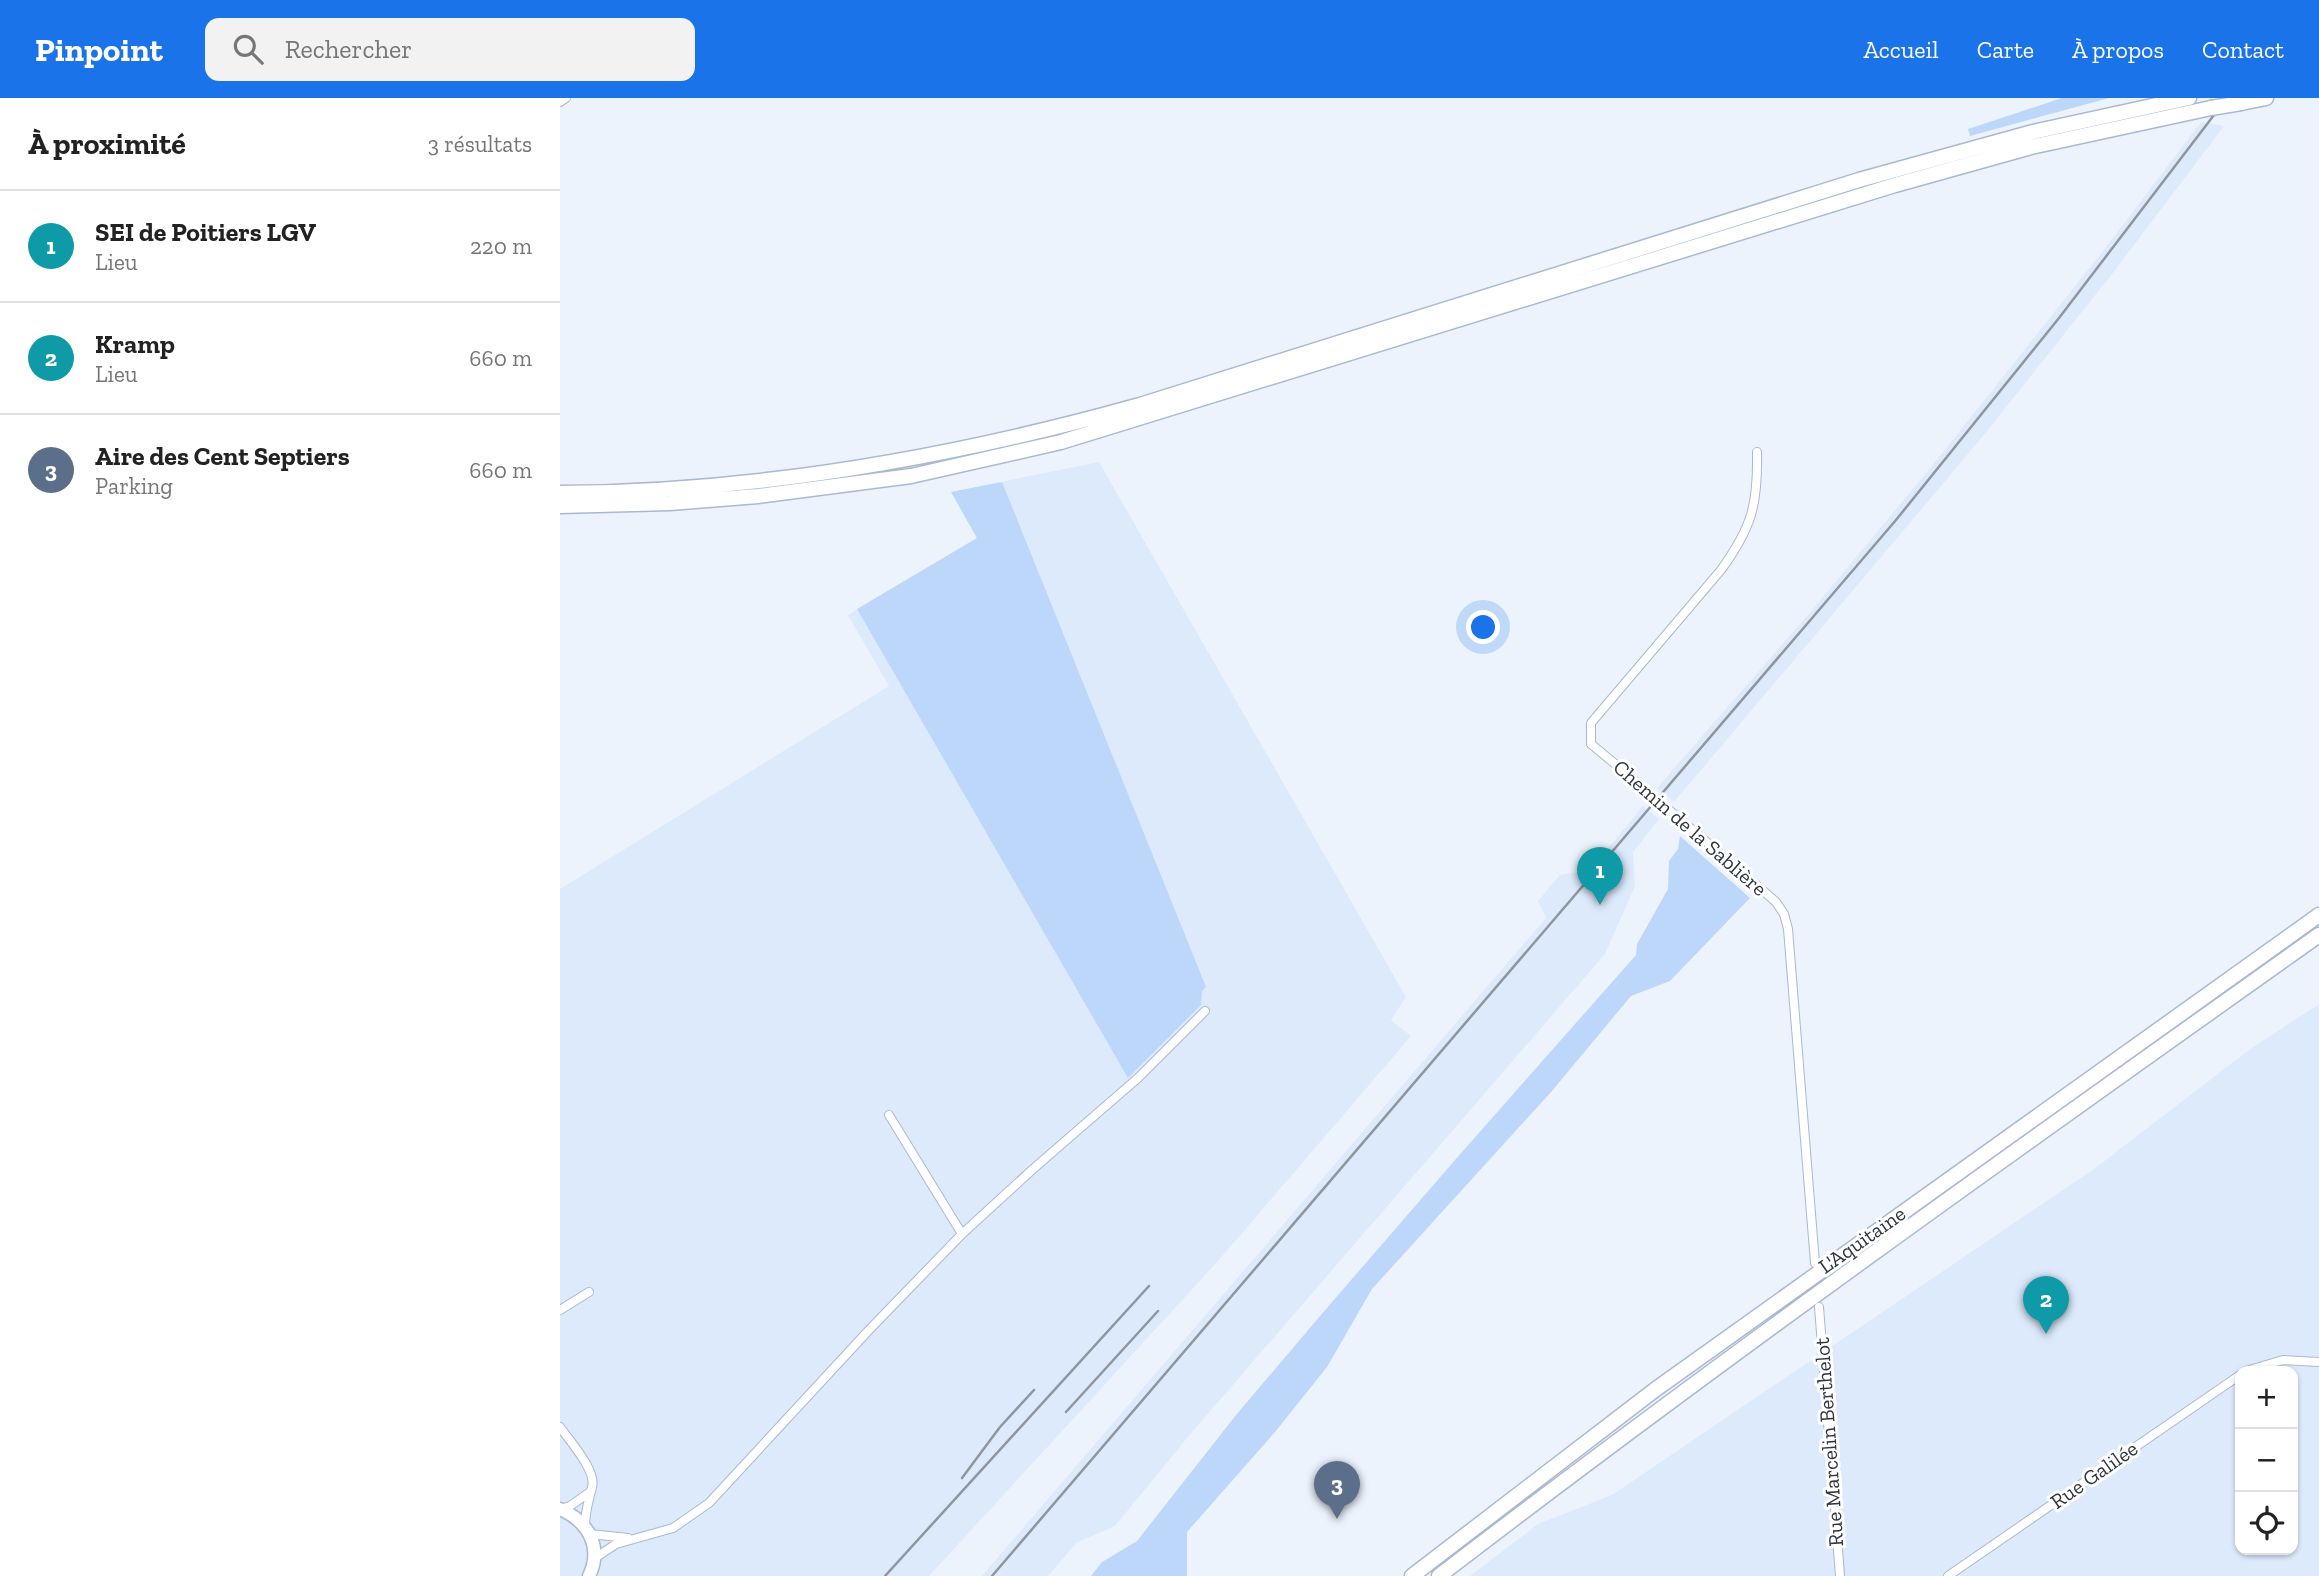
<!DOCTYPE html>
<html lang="fr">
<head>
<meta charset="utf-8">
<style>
  body { margin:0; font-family:"Zilla Slab",serif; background:#f2f2f2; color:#222 }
  .controls { position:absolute; right:21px; bottom:21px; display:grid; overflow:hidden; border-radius:14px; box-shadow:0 2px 5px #0004 }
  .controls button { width:63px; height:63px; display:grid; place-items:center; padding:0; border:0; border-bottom:2px solid #e0e0e0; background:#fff; color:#222; font:35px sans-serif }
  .you { position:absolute; left:924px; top:530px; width:24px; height:24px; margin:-18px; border:5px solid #fff; border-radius:50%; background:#1a73e8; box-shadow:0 0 0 10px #1a73e833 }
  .badge { display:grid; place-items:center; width:46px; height:46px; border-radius:50%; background:#1a73e8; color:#fff; font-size:23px; font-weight:700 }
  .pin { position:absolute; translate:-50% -58px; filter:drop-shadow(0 2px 4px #0008) }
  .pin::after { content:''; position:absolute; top:37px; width:24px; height:21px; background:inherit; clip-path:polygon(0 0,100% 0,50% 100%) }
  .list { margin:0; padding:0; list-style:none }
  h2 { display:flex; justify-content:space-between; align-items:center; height:91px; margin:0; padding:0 28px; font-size:30px }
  h2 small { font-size:23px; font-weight:400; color:#767676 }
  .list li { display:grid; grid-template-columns:46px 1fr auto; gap:21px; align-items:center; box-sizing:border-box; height:112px; padding:0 28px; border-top:2px solid #e0e0e0 }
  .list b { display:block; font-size:26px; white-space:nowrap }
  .list p { margin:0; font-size:23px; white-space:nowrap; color:#767676 }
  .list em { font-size:23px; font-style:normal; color:#767676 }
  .icon { flex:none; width:38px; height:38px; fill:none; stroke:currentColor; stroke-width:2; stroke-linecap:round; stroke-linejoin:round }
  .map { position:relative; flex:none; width:1759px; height:1478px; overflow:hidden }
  header { display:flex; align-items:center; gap:42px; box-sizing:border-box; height:98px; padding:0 35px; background:#1a73e8; color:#fff }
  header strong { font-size:33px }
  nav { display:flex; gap:38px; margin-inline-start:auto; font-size:24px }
  .search { width:490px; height:63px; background:#f2f2f2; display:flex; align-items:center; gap:18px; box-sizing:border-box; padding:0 24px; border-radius:14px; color:#767676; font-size:26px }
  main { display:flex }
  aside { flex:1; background:#fff }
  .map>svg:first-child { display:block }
  .built { fill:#dceafc; fill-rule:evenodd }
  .green { fill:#bdd7fb }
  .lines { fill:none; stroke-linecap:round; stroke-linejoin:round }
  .street-casing { stroke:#a9b9d1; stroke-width:10 }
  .primary-casing { stroke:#a9b9d1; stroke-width:15 }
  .highway-casing { stroke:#a9b9d1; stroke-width:17 }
  .street { stroke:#fff; stroke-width:8 }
  .primary { stroke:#fff; stroke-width:12 }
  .highway { stroke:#fff; stroke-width:14 }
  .rail { stroke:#8f96a0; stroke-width:2.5 }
  .street-bridge-casing { stroke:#a9b9d1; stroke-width:10; stroke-linecap:butt }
  .highway-bridge-casing { stroke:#a9b9d1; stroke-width:17; stroke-linecap:butt }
  .street-bridge { stroke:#fff; stroke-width:8 }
  .highway-bridge { stroke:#fff; stroke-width:14 }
  .labels { text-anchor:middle; stroke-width:6; stroke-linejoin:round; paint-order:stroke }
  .street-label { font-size:21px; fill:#2f353f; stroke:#fff }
</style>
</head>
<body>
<header>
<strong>Pinpoint</strong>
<div class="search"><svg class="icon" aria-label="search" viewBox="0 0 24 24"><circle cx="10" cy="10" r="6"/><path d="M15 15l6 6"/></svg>Rechercher</div>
<nav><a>Accueil</a><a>Carte</a><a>À propos</a><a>Contact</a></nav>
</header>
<main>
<aside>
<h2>À proximité<small>3 résultats</small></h2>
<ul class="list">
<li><span class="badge" style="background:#0f9aa8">1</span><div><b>SEI de Poitiers LGV</b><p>Lieu</p></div><em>220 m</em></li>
<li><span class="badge" style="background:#0f9aa8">2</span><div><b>Kramp</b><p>Lieu</p></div><em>660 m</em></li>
<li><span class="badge" style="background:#5c6f8a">3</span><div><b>Aire des Cent Septiers</b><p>Parking</p></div><em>660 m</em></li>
</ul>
</aside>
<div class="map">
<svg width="1759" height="1478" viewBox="0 0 1759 1478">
  <rect width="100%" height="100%" fill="#ecf3fd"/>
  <path class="built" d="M 1641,24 L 1664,28 L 1552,176 L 1419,343 L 1114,704 L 1097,690 L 1247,518 L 1372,368 L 1543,153 Z
    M 539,364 L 846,899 L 831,922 L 851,938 L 658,1163 L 369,1478 L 0,1478 L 0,791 L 329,588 L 288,517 L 417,440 L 391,394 Z
    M 1083,708 L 1099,721 L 1073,754 L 1075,788 L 1045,856 L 627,1340 L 555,1428 L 516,1445 L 488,1478 L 422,1478 L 986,820 L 978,803 L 1000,777 L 1030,772 Z
    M 1759,906 L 1759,1478 L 910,1478 L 978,1426 L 1052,1397 L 1534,1071 L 1689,952 ZM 1680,1273 L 1733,1273 L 1733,1452 L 1680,1452 Z"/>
  <path class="green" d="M 1502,0 L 1549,0 L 1410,38 L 1408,31 Z
    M 442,384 L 646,889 L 642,893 L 641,907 L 568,980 L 297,511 L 417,440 L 391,394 Z
    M 1120,738 L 1190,800 L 1110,883 L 1071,898 L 992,993 L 812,1191 L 767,1269 L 715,1334 L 627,1434 L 627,1478 L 531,1478 L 542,1464 L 577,1443 L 676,1317 L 766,1211 L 895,1062 L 1076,857 L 1077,846 L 1108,791 L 1109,763 L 1118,751 Z"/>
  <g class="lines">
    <g class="street-casing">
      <path id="street" d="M 0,4 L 6,0
        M 1060,670 L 1031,646 L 1031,625 L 1161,472 C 1192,429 1198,407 1197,354
        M 1142,740 L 1216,804 L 1224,816 L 1228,831 L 1255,1165
        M 329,1017 L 402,1136
        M 1259,1209 L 1280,1478
        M 0,1212 L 29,1194
        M 1686,1273 L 1723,1262 L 1759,1264
        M 0,1329 C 9,1342 37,1373 32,1389 C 29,1402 25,1413 25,1428
        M 1,1411 L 10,1408 L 30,1394
        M 30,1436 L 68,1440
        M 35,1460 L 56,1446 L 113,1430 L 149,1405 L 309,1232 L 402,1136 L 473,1071 L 578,980 L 645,913
        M 1388,1478 L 1680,1277"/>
    </g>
    <g class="primary-casing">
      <path id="primary" d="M 0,1411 C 28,1423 43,1449 29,1478"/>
    </g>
    <g class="highway-casing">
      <path id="highway" d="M 1681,5 L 1706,0
        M 0,395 C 197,394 390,360 580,307 L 1299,82 L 1473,34 L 1629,0
        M 0,408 L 110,405 L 198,398 L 351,378 L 501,344 L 1335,87 L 1471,49 L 1651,10
        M 852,1478 L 1096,1291 L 1759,817
        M 879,1478 C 1167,1257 1463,1047 1759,837"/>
    </g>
    <use href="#street" class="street"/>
    <use href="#primary" class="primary"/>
    <use href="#highway" class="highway"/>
    <path class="rail" d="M 506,1314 L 598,1213
      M 402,1380 L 440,1329 L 474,1292
      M 325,1478 L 589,1188
      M 432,1478 L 1336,422 L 1499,220 L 1667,0"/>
    <g class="street-bridge-casing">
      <path id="street-bridge" d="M 1060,670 L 1142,740"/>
    </g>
    <g class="highway-bridge-casing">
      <path id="highway-bridge" d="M 1651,10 L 1681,5"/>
    </g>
    <use href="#street-bridge" class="street-bridge"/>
    <use href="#highway-bridge" class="highway-bridge"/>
  </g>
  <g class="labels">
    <g class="street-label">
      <text transform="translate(1130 730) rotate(41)" y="7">Chemin de la Sablière</text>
      <text transform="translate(1302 1142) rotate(-35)" y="7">L'Aquitaine</text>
      <text transform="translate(1269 1344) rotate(-94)" y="7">Rue Marcelin Berthelot</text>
      <text transform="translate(1534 1377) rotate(-35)" y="7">Rue Galilée</text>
    </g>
  </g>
</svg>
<div class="controls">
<button>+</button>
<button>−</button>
<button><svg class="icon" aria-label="locate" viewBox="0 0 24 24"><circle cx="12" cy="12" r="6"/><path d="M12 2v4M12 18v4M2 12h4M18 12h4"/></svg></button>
</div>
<div class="you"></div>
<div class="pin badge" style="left:1040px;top:807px;background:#0f9aa8">1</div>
<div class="pin badge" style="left:1486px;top:1236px;background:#0f9aa8">2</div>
<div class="pin badge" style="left:777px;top:1421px;background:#5c6f8a">3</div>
</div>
</main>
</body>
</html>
